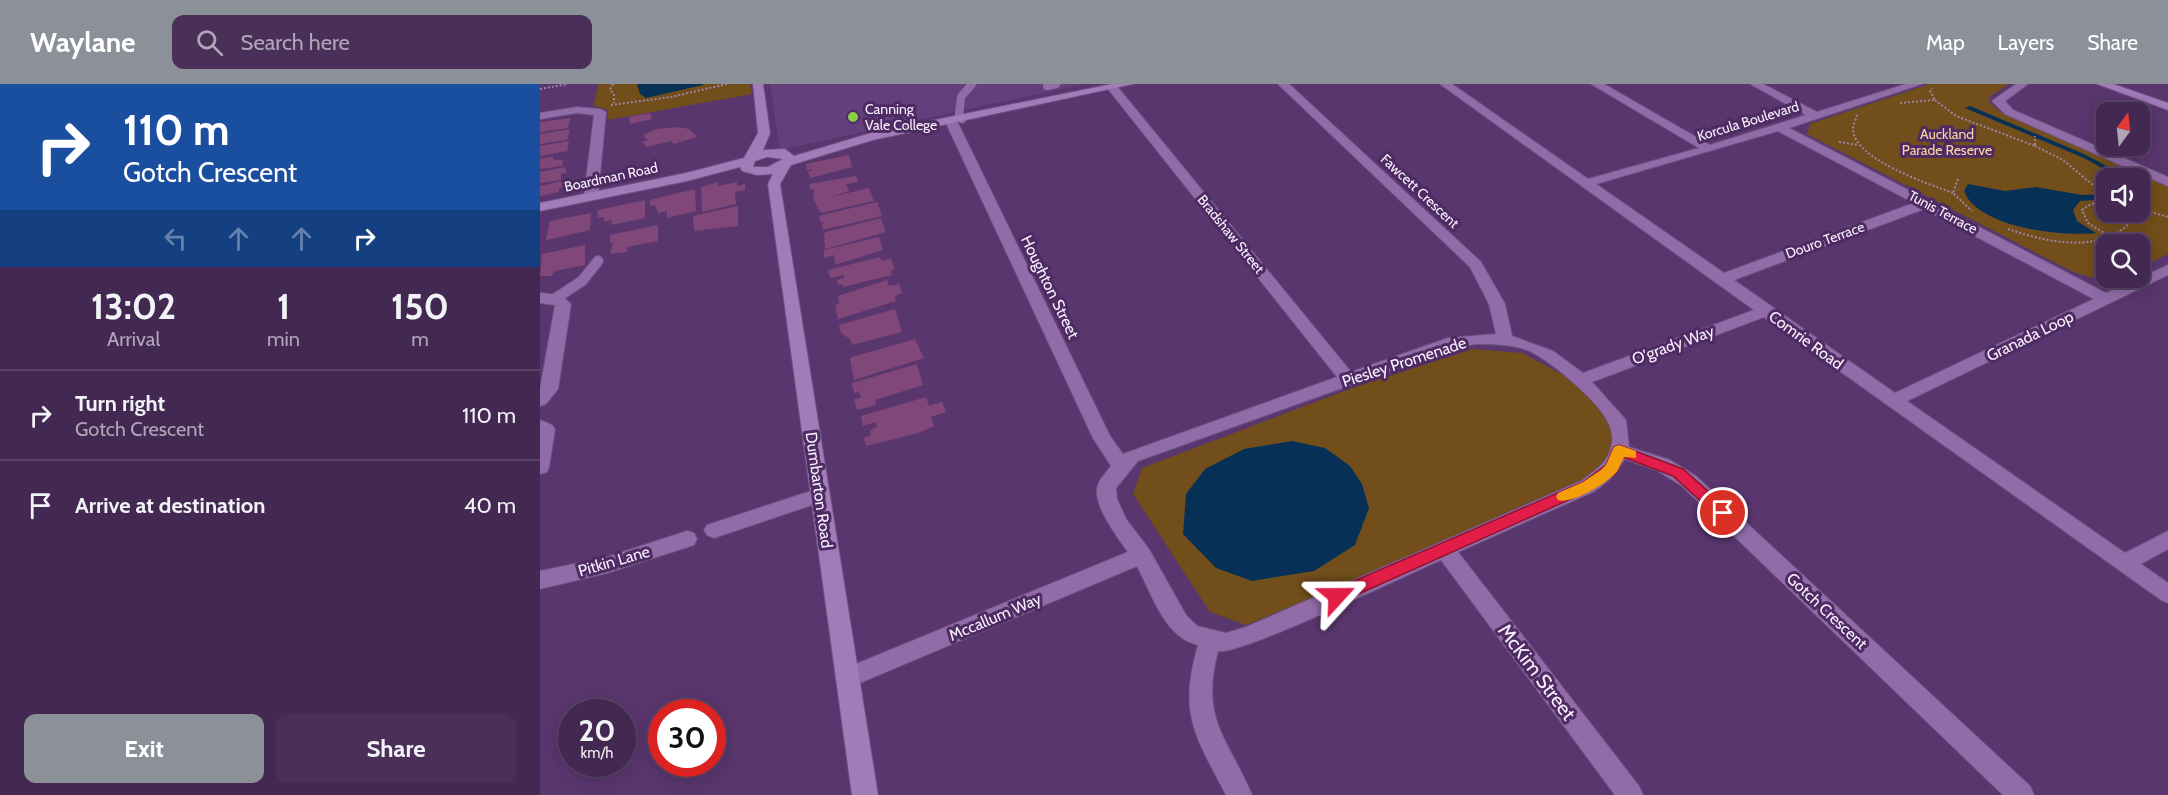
<!DOCTYPE html>
<html lang="en">
<head>
<meta charset="utf-8">
<style>
  :root { --surface:#432852; --page:#4a3059; --text:#f1f3f6; --muted:#afa6b8; --line:#5b4469; --accent:#8c9099 }
  body { margin:0; font-family:Cabin,sans-serif; background:var(--page); color:var(--text); height:100vh; display:flex; flex-direction:column; font-size:22px; white-space:nowrap }
  * { box-sizing:border-box; margin:0 }
  p { font-size:20px; color:var(--muted) }
  .icon { flex:none; width:33px; height:33px; fill:none; stroke:currentColor; stroke-width:2; stroke-linecap:round; stroke-linejoin:round }
  .map { position:relative; flex:1; overflow:hidden }
  .panel { display:flex; flex-direction:column; background:var(--surface); width:540px }
  .panel>* { flex:none }
  .top-card { background:#1a4fa0; color:#fff; overflow:hidden }
  .needle { width:39px; rotate:15deg }
  .fabs { position:absolute; left:1556px; top:18px; display:grid; gap:12px }
  .fabs a { display:grid; place-items:center; width:54px; height:54px; border-radius:12px; background:var(--surface); box-shadow:0 3px 15px #0003,0 0 0 2px var(--line); font-size:30px }
  .speed { position:absolute; left:18px; top:615px; display:flex; gap:12px; font-size:30px; font-weight:700; text-align:center }
  .speed>* { display:grid; place-content:center; width:78px; height:78px; border-radius:50%; background:var(--surface); box-shadow:0 3px 15px #0003,0 0 0 2px var(--line); line-height:1 }
  .speed small { font-size:15px; font-weight:400 }
  .speed .limit { border:9px solid #d22; background:#fff; color:#111 }
  .pin { position:absolute; display:grid; place-items:center; width:51px; height:51px; color:#fff; margin:-26px; border:3px solid #fff; border-radius:50%; box-shadow:0 2px 6px #0007 }
  .me { position:absolute; width:66px; margin:-33px; rotate:66deg; stroke-linejoin:round; filter:drop-shadow(0 0 4px #0008) }
  .turn { display:flex; align-items:center; gap:21px; height:126px; padding:0 24px; font-size:27px }
  .turn .icon { width:78px; height:78px; stroke-width:2.5 }
  .turn b { display:block; font-size:42px; line-height:51px }
  .lanes { display:flex; align-items:center; height:57px; padding:0 24px; background:#0003; justify-content:center; gap:30px; direction:ltr }
  .lanes .off { opacity:.35 }
  .eta { display:flex; justify-content:space-evenly; align-items:center; height:102px; text-align:center }
  .eta b { font-size:36px; font-weight:800; line-height:42px }
  .action { display:flex; gap:12px; margin-top:auto; padding:12px 24px }
  .action a { flex:1; height:69px; border-radius:12px; background:var(--accent); color:#fff; font-size:24px; font-weight:800; line-height:69px; text-align:center }
  .action a+a { background:var(--page); color:var(--text) }
  ul { padding:0; list-style:none }
  li { display:flex; align-items:center; gap:18px; height:90px; padding:0 24px; border-top:2px solid var(--line) }
  li div { flex:1 }
  li b { display:block; font-size:22px }
  li em { font-style:normal }
  header { display:flex; align-items:center; gap:36px; box-sizing:border-box; height:84px; padding:0 30px; background:var(--accent); color:#fff }
  header strong { font-size:28px }
  nav { display:flex; gap:33px; margin-inline-start:auto; font-size:21px }
  .search { width:420px; height:54px; background:var(--page); display:flex; align-items:center; gap:15px; box-sizing:border-box; padding:0 21px; border-radius:12px; color:var(--muted); font-size:22px }
  main { display:flex; flex:1; min-height:0 }
  .map>svg:first-child { display:block }
  .built { fill:#653e7c }
  .green { fill:#724e1a; fill-rule:evenodd }
  .water { fill:#073057 }
  .building { fill:#7f4878 }
  .lines { fill:none; stroke-linecap:round; stroke-linejoin:round }
  .lane-far1-casing { stroke:#6e527e; stroke-width:9 }
  .lane-casing { stroke:#6e527e; stroke-width:12 }
  .street-casing { stroke:#6e527e; stroke-width:2 }
  .secondary-casing { stroke:#6e527e; stroke-width:2 }
  .path { stroke:#9c84aa; stroke-width:2; stroke-dasharray:2 2; stroke-linecap:butt }
  .lane-far1 { stroke:#916ca8; stroke-width:8 }
  .lane { stroke:#916ca8; stroke-width:10 }
  .street { fill:#916ca8; fill-rule:evenodd }
  .secondary { fill:#a27bb9; fill-rule:evenodd }
  .route { fill:#e11d48; stroke:#92132f; stroke-width:1.5 }
  .slow { fill:#f59e0b }
  .poi-dot { fill:#8ace47; stroke:#4e2b62; stroke-width:2 }
  .labels { text-anchor:middle; dominant-baseline:central; stroke-width:6; stroke-linejoin:round; paint-order:stroke }
  .far-poi-label { font-size:14px; fill:#f8f0fe; stroke:#4e2b62; text-anchor:start }
  .far-street-label { font-size:14px; fill:#f8f0fe; stroke:#4e2b62 }
  .far-park-label { font-size:14px; fill:#fcd3a0; stroke:#4e2b62 }
  .street-label { font-size:16px; fill:#f8f0fe; stroke:#4e2b62 }
  .near-street-label { font-size:20px; fill:#f8f0fe; stroke:#4e2b62 }
</style>
</head>
<body>
<header>
<strong>Waylane</strong>
<div class="search"><svg class="icon" aria-label="search" viewBox="0 0 24 24"><circle cx="10" cy="10" r="6"/><path d="M15 15l6 6"/></svg>Search here</div>
<nav><a>Map</a><a>Layers</a><a>Share</a></nav>
</header>
<main>
<section class="panel">
<div class="top-card">
<div class="turn"><svg class="icon" aria-label="right" viewBox="0 0 24 24"><path d="M7 20v-9h11M14 6l5 5-5 5"/></svg><div><b>110 m</b>Gotch Crescent</div></div>
<div class="lanes"><svg class="icon off" aria-label="left" viewBox="0 0 24 24"><path d="M17 20v-9H6M10 6l-5 5 5 5"/></svg><svg class="icon off" aria-label="ahead" viewBox="0 0 24 24"><path d="M12 20V5M6 11l6-6 6 6"/></svg><svg class="icon off" aria-label="ahead" viewBox="0 0 24 24"><path d="M12 20V5M6 11l6-6 6 6"/></svg><svg class="icon" aria-label="right" viewBox="0 0 24 24"><path d="M7 20v-9h11M14 6l5 5-5 5"/></svg></div>
</div>
<div class="eta">
<div><b>13:02</b><p>Arrival</p></div>
<div><b>1</b><p>min</p></div>
<div><b>150</b><p>m</p></div>
</div>
<ul>
<li><svg class="icon" aria-label="right" viewBox="0 0 24 24"><path d="M7 20v-9h11M14 6l5 5-5 5"/></svg><div><b>Turn right</b><p>Gotch Crescent</p></div><em>110 m</em></li>
<li><svg class="icon" aria-label="arrive" viewBox="0 0 24 24"><path d="M6 21V4h12l-3 4 3 4H6"/></svg><div><b>Arrive at destination</b></div><em>40 m</em></li>
</ul>
<div class="action"><a>Exit</a><a>Share</a></div>
</section>
<div class="map">
<svg width="1628" height="711" viewBox="0 0 1628 711">
  <rect width="100%" height="100%" fill="#59366e"/>
  <path class="built" d="M230 0H544L240 66Z"/>
  <path class="green" d="M59 0H210L212 10 67 36 68 26 53 21Z
    M1390 0H1469L1449 13 1450 19 1459 27 1628 101V170L1599 184V160H1566V194H1580C1566 200 1547 192 1533 188L1267 50 1270 40ZM1566 94H1599V128H1566Z
    M933 265 982 269 1049 305 1081 345 1075 382 903 459 706 541 670 528 593 410 602 384 812 304Z"/>
  <path class="water" d="M97 0H163V1L106 14 100 10Z
    M1430 22 1544 70 1589 94H1580L1544 74 1425 24Z
    M1428 100 1465 107 1496 103 1542 111 1566 110V115L1540 117 1533 126 1537 137 1556 149C1523 153 1438 144 1424 107Z
    M752 357 785 364 810 382 822 400 829 424 815 461 774 487 712 497 676 484 643 450 646 410 665 385 704 365Z"/>
  <path class="building" d="M110 29 112 35 90 40 89 33Z
    M31 34 30 38H26L29 39 28 44 0 48V38Z
    M139 43 149 45 157 53 134 60 131 57 107 63 102 58 108 56 103 51 117 45Z
    M30 45 27 56 0 60V50Z
    M29 57 27 67 0 72V62Z
    M309 71 312 83 270 94 268 88 273 85 267 86 266 80Z
    M13 72V76H23L22 82 0 85V75Z
    M25 83 27 89 21 90V96L0 99V88Z
    M316 92 318 98 306 100 309 107 291 113 329 104 334 117 281 129 273 115 274 105 271 106 269 100Z
    M22 97 24 103 19 104V108L0 112V102Z
    M178 98V102L197 98V102L205 100V106L195 108 196 120 162 128 161 103Z
    M155 105 156 127 127 134V127L118 129 115 121 110 122V116Z
    M105 116V134L71 141 72 136 64 138V133L57 134 58 126Z
    M337 118 342 132 283 146 282 140 285 138 281 139 279 133 282 131Z
    M198 122V142L154 147 153 132Z
    M51 129 50 146 6 156 10 137Z
    M341 134 346 148 285 165 284 150 286 148Z
    M118 141V157L87 163V168L70 170 73 158 70 159V151Z
    M339 153 343 166 295 181 294 171 284 174V166Z
    M45 161V181L15 187 11 192H0L2 170Z
    M340 173 342 177 351 175 355 185 351 186 352 191 303 203 302 200 298 201 297 196 304 194V191L290 194 288 186Z
    M347 196 349 202 359 200 362 209 355 212 356 217 298 235 295 221 299 220 298 212Z
    M355 225 362 248 312 261 310 255 301 249 299 241Z
    M375 255 384 274 314 296 310 275 312 273Z
    M377 280 383 301 335 316 336 321 317 326 314 315 321 314 319 307 314 309 312 299Z
    M386 313 389 322 402 318 406 328 391 333 394 342 378 349 326 362 324 354 331 351 330 346 337 343 336 338 323 342 321 332Z"/>
  <g class="lines">
    <defs>
      <path id="lane-far1" d="M507 2 516 0
        M422 35 419 32 421 13 432 0"/>
      <path id="lane" d="M16 214 42 197 58 177"/>
      <path id="street" d="M738 0H749L941 178 965 220 972 252 1013 267 1043 289 1214 226 900 0H912L1048 95 1159 64 1051 0H1064L1170 61 1266 31 1210 0H1223L1277 28 1366 0H1382L1249 44 1566 209 1628 181V191L1367 317 1585 469 1628 447V465L1601 480 1628 499V519L1621 516 1224 233 1052 298 1086 336 1089 363 1130 376 1156 392 1490 702 1494 711H1463L1142 402 1116 386 1085 375 1071 394 1055 407 918 468 1099 702 1103 711H1075L901 476C868 490 700 572 678 567 660 636 687 652 712 711H686C655 651 638 630 658 561 624 553 612 510 597 482L315 601 307 604 299 601 296 594 299 587 588 468C578 454 551 419 558 401 560 394 567 388 571 382L553 354 405 37 407 35 417 37 570 352 583 370 797 293 568 5V1H576L811 288 908 254 956 250 949 220 930 183ZM1238 47 1374 119 1184 189 1056 100ZM1384 125 1554 215 1355 309 1194 196ZM936 260C953 260 970 260 987 266 1009 275 1060 318 1069 340 1073 348 1073 359 1070 367 1066 380 1052 389 1041 397L706 543 686 549 657 542 646 531 609 465 586 435 577 415 576 404 598 377 917 263Z
        M1476 0H1488L1465 17 1473 26 1628 93V102L1465 30 1452 17Z
        M37 23 60 25 66 28 58 112 51 116 44 112 54 31 37 29 0 35V29Z
        M0 209 21 211 31 220 18 305 6 320 0 322V305L15 221 0 219Z
        M0 336 12 341 15 345 9 383 7 388 0 390Z
        M280 404 287 406 290 411 287 416 174 454 167 451 164 446 167 441Z
        M147 447 154 449 157 455 154 461 67 489 0 505V487L67 473Z"/>
      <path id="secondary" d="M213 0H223L230 49 223 66 245 65 254 72 331 49 572 0H593L333 56 251 81 240 100 338 711H312L228 100 233 90 217 91 202 87 200 83 147 97 0 127V119L146 89 204 74 218 49ZM227 73 243 75 228 83H213L215 77Z
        M1557 0H1573L1628 19V26Z"/>
    </defs>
    <use href="#lane-far1" class="lane-far1-casing"/>
    <use href="#lane" class="lane-casing"/>
    <use href="#street" class="street-casing"/>
    <use href="#secondary" class="secondary-casing"/>
    <path class="path" d="M73 0 70 5 74 11V19
      M0 5 28 0
      M1395 16 1416 32 1495 62V52
      M1360 19 1395 16 1390 7 1392 4
      M71 21 131 13 187 0
      M1317 31C1316 35 1313 41 1313 45 1313 75 1389 100 1413 109
      M1299 58 1318 61
      M1495 62 1523 76 1566 112
      M1418 95 1413 109 1432 127
      M1566 118 1551 120 1542 126 1548 139 1569 152
      M1599 124 1628 133
      M1468 145C1506 158 1553 169 1587 142L1586 134 1581 128"/>
    <use href="#lane-far1" class="lane-far1"/>
    <use href="#lane" class="lane"/>
    <use href="#street" class="street"/>
    <use href="#secondary" class="secondary"/>
  </g>
  <path class="route" d="M1079 361 1143 385 1188 425 1190 429 1188 433H1178L1133 392 1083 373 1077 388 1053 405 803 517H791L789 512 791 507 1043 398 1066 381 1074 363Z"/>
  <path class="slow" d="M1079 361 1096 367V374L1084 373C1082 377 1080 382 1078 386 1070 398 1031 421 1018 416L1016 413 1018 409 1043 398 1061 386 1066 381 1074 363Z"/>
  <circle class="poi-dot" cx="313" cy="33" r="6"/>
  <g class="labels">
    <g class="far-poi-label">
      <text x="325" y="25">Canning<tspan x="325" dy="16">Vale College</tspan></text>
    </g>
    <g class="far-street-label">
      <text transform="translate(1208 37) rotate(-17)">Korcula Boulevard</text>
      <text transform="translate(71 93) rotate(-12)">Boardman Road</text>
      <text transform="translate(880 107) rotate(43)">Fawcett Crescent</text>
      <text transform="translate(1403 128) rotate(28)">Tunis Terrace</text>
      <text transform="translate(691 150) rotate(51)">Bradshaw Street</text>
      <text transform="translate(1285 156) rotate(-20)">Douro Terrace</text>
    </g>
    <g class="far-park-label">
      <text x="1407" y="50">Auckland<tspan x="1407" dy="16">Parade Reserve</tspan></text>
    </g>
    <g class="street-label">
      <text transform="translate(510 203) rotate(64)">Houghton Street</text>
      <text transform="translate(1490 252) rotate(-26)">Granada Loop</text>
      <text transform="translate(1266 256) rotate(36)">Comrie Road</text>
      <text transform="translate(1133 261) rotate(-20)">O'grady Way</text>
      <text transform="translate(864 278) rotate(-18)">Piesley Promenade</text>
      <text transform="translate(279 406) rotate(82)">Dumbarton Road</text>
      <text transform="translate(74 477) rotate(-16)">Pitkin Lane</text>
      <text transform="translate(1287 527) rotate(43)">Gotch Crescent</text>
      <text transform="translate(455 533) rotate(-23)">Mccallum Way</text>
    </g>
    <g class="near-street-label">
      <text transform="translate(997 588) rotate(53)">McKim Street</text>
    </g>
  </g>
</svg>
<div class="fabs">
<a><svg class="needle" viewBox="-14 -14 28 28"><path d="M0-13l5 13h-10z" fill="#e53935"/><path d="M0 13l5-13h-10z" fill="#afa6b8"/></svg></a>
<a><svg class="icon" aria-label="sound" viewBox="0 0 24 24"><path d="M4 9h4l5-4v14l-5-4H4zM17 9q2 3 0 6"/></svg></a>
<a><svg class="icon" aria-label="search" viewBox="0 0 24 24"><circle cx="10" cy="10" r="6"/><path d="M15 15l6 6"/></svg></a>
</div>
<div class="speed"><div>20<small>km/h</small></div><div class="limit">30</div></div>
<div class="pin" style="left:1183px;top:429px;background:#d93025"><svg class="icon" aria-label="arrive" viewBox="0 0 24 24"><path d="M6 21V4h12l-3 4 3 4H6"/></svg></div>
<svg class="me" style="left:797px;top:512px" viewBox="-20 -20 40 40"><path d="M0-17L14 15 0 8-14 15z" fill="#e11d48" stroke="#fff" stroke-width="4"/></svg>
</div>
</main>
</body>
</html>
